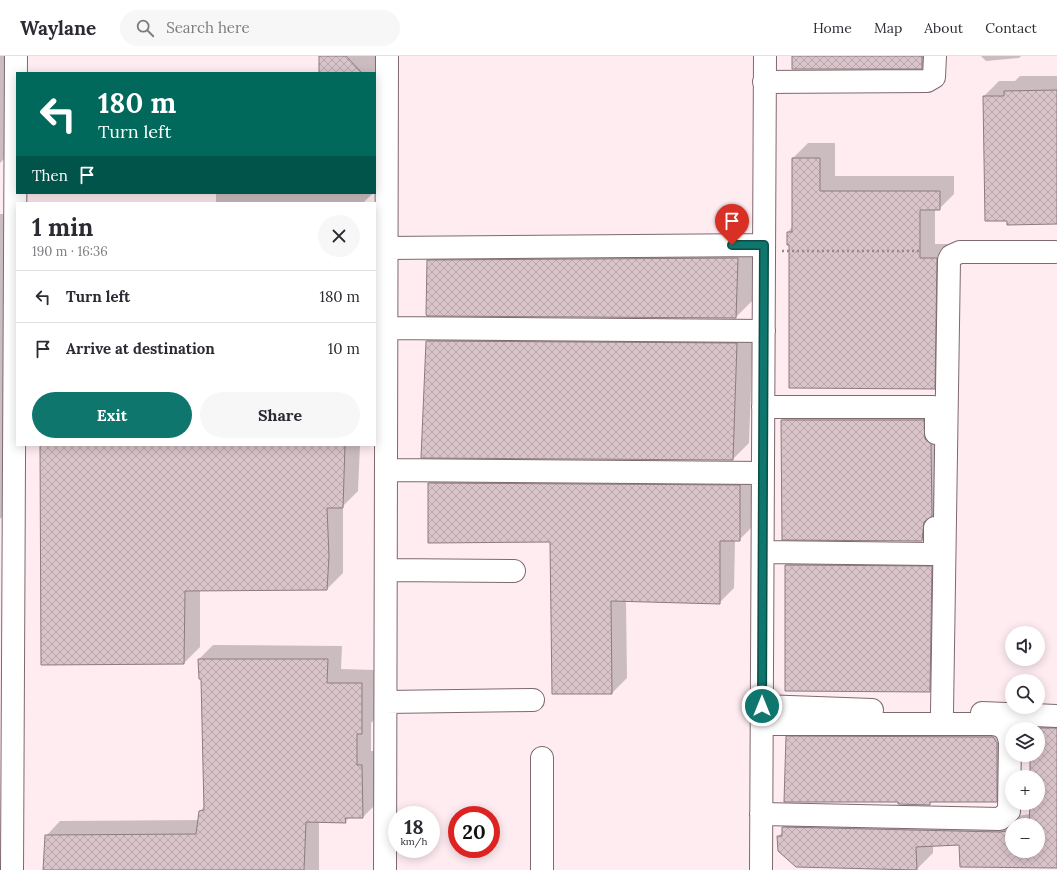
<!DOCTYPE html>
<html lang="en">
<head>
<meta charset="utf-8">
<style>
  :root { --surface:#fff; --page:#f7f7f7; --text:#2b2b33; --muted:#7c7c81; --line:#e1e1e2; --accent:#0f766e }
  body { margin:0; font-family:Lora,serif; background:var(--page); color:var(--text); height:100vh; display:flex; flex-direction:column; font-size:15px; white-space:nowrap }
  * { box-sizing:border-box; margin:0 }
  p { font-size:13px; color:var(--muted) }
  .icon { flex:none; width:22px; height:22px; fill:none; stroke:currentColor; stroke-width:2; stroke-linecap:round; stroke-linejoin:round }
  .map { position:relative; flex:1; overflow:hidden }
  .drawer { position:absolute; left:16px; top:146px; width:360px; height:244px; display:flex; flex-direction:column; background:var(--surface); border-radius:0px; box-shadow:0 2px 10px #0003 }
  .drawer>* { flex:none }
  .hud { position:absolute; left:16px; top:16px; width:360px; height:122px; border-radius:0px; box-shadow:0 2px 10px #0003; background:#00695c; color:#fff; overflow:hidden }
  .fabs { position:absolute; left:1005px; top:570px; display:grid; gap:8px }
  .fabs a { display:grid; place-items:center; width:40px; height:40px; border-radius:50%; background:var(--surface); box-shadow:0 2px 10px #0003; font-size:20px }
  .speed { position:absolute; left:388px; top:750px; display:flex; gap:8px; font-size:20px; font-weight:700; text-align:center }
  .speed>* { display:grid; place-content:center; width:52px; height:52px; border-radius:50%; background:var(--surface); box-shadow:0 2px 10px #0003; line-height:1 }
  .speed small { font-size:10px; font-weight:400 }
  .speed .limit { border:6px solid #d22; background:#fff; color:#111 }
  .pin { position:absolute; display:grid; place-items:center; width:34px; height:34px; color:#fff; margin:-41px -17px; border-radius:50% 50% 50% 0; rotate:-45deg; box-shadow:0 0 4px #0007 }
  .pin .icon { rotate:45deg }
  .me { position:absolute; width:44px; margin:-22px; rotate:0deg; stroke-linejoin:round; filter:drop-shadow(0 0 3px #0008) }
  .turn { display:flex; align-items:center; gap:14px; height:84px; padding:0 16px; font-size:18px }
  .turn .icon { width:52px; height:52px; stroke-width:2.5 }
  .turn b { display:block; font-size:28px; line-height:34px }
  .then { display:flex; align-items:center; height:38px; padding:0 16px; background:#0003; gap:8px; font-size:15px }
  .round { display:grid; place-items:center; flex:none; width:42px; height:42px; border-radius:21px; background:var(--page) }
  .overview { display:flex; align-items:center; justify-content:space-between; height:68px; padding:0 16px }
  h1 { font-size:24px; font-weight:800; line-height:30px }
  .button { display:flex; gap:8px; margin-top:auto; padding:8px 16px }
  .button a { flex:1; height:46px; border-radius:24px; background:var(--accent); color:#fff; font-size:16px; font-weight:800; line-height:46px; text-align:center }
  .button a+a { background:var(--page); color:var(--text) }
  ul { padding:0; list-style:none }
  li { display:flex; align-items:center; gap:12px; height:52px; padding:0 16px; border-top:1px solid var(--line) }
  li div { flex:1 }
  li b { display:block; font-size:15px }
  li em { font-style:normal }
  header { display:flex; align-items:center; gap:24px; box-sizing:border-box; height:56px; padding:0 20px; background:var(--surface); border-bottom:1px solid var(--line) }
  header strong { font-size:19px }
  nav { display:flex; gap:22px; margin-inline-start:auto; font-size:14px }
  .search { width:280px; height:36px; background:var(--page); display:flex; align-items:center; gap:10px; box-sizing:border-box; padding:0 14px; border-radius:22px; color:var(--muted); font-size:15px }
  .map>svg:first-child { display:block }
  .shadow { fill:#0003; fill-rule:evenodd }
  .building { fill:url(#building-cross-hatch); stroke:#8e7b80 }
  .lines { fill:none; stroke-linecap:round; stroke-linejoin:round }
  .minor-casing { stroke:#7d6a6f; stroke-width:24 }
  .path { stroke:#95878b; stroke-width:2.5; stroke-dasharray:2 3; stroke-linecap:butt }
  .minor { stroke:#fff; stroke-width:22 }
  .route-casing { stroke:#0a4d48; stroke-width:10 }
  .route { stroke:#0f766e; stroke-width:7 }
</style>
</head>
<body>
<header>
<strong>Waylane</strong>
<div class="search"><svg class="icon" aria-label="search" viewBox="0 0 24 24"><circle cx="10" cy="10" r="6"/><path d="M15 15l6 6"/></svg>Search here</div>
<nav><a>Home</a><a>Map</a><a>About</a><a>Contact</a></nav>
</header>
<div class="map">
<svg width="1057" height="814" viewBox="0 0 1057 814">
  <defs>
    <pattern id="building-cross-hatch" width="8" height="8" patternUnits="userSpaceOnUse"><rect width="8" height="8" fill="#d9c4ca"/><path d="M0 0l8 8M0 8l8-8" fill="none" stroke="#b9a7ac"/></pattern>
  </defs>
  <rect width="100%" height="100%" fill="#feecf1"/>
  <path class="shadow" d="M0 0H9L8 99 0 107Z
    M320 0H376L378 132 375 135V17H320Z
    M793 0H933L921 12Z
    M981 0H1021L1019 2 986 5Z
    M1020 20H1057V167L984 40 999 25H1015Z
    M808 87H835V120H954V138L939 153H935V188H952L949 316 934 332 790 188 788 176 793 170V102Z
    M216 137H373L363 147H216Z
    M0 158H12L15 448 0 463Z
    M753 186 752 245 736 261 428 205 444 189Z
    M443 269 753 272 749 387 733 403 427 285Z
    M798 348H939L938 468 922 484 783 483 782 364Z
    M41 389H360L358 435 343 450V517L327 533 200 534V591L184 607Z
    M444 412 755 414 754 469 739 484H735L734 532 719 547 626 545 627 622 612 637 551 485 429 427Z
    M802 493 947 495 945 619 929 635 786 509Z
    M213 589 342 590 341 613 376 614 375 663 371 667V695H376L377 747 363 761H350L345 766 319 765V814H44L46 780 60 765 199 764 200 755 205 750 202 622 199 603Z
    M1048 656H1057V809L960 788 933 789V797L917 813 778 780 783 776V771L799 755 1017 760 1030 758 1031 747H1038V721H1031V699H1038V673L1032 672ZM1012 769H1038V795H1012Z
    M802 666 1011 667V730L996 745H933L930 748 899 745 787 681Z"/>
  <path class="building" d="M319 0H346L362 17H319Z
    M792 0H922V13H792Z
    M1057 34V168L1007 169V165H985L983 40H1004V35Z
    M792 102H820V135H940V154H920V202H937L935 333 789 332V189H787V176H792Z
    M738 202 736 262 427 260 426 258 427 204Z
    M426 285 737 287 733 404 421 402Z
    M781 364H924L925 383 931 388 932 460 924 466 922 485 782 484Z
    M40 389H345L343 452H327L329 500 327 534 185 535 184 608 41 609Z
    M428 427 740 429V485H720V548L611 545 612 638H552L550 486 428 487Z
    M785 509 932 510 930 636 785 635Z
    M198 603H328L327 627H362V678H357V709H362L363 762H345L346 767 306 766 304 814H43L45 779 196 778 199 755 204 754 201 623H199Z
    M1038 672H1057V812L960 811 959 789 916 791 917 814 796 811 778 795 777 780H782V771L1000 776 1012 774V795H1038V769H1029L1030 747H1038V721H1030V699H1038Z
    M786 680 993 681 997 687V746H930V749L898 748V746H784Z"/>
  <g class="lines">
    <defs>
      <path id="minor" d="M764 26 927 25 934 21 935 0
        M387 192 764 189
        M387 272 764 275
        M763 351H933L936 355V377
        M387 414 763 417
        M763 496 932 498 935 492V472
        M387 514 514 515
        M386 646 533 644
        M762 650 872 654
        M942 656 949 204 951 200 960 196H1055
        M982 657 1057 660
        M761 758 1000 763 1009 755 1010 686C1008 675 1004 669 992 668H762
        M12 814 16 0
        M385 814 387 0
        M542 814V702
        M761 814 765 0"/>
    </defs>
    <use href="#minor" class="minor-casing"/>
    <path class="path" d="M782 195H919"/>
    <use href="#minor" class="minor"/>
  </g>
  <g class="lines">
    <defs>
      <path id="route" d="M732 189H764L762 650"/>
    </defs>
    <use href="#route" class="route-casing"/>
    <use href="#route" class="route"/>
  </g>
</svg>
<div class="fabs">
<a><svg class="icon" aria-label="sound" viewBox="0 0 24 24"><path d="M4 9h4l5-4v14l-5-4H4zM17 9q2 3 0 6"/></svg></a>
<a><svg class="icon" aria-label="search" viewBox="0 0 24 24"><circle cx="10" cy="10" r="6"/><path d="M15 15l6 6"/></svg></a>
<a><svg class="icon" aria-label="layers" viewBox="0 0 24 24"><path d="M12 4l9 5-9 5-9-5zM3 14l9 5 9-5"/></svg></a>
<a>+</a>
<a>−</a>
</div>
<div class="speed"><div>18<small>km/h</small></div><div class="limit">20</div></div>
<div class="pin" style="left:732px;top:189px;background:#d93025"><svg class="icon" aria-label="arrive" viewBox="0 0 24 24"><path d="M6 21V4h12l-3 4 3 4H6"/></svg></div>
<svg class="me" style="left:762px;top:650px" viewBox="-20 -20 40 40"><circle r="17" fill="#0f766e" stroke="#fff" stroke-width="3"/><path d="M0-11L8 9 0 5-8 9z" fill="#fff"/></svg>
<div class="hud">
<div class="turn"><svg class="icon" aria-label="left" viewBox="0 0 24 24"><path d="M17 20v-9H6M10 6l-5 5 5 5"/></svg><div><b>180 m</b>Turn left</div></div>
<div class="then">Then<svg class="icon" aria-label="arrive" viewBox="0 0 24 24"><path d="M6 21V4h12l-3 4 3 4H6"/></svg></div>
</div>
<section class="drawer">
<div class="overview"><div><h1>1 min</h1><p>190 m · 16:36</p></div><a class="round"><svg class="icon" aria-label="close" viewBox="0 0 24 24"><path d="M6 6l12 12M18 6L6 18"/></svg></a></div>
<ul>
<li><svg class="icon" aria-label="left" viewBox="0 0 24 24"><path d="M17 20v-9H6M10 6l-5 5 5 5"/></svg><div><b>Turn left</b></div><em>180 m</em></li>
<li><svg class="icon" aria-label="arrive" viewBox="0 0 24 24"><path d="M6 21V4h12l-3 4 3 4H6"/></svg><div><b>Arrive at destination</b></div><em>10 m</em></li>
</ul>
<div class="button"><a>Exit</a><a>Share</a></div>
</section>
</div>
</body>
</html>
